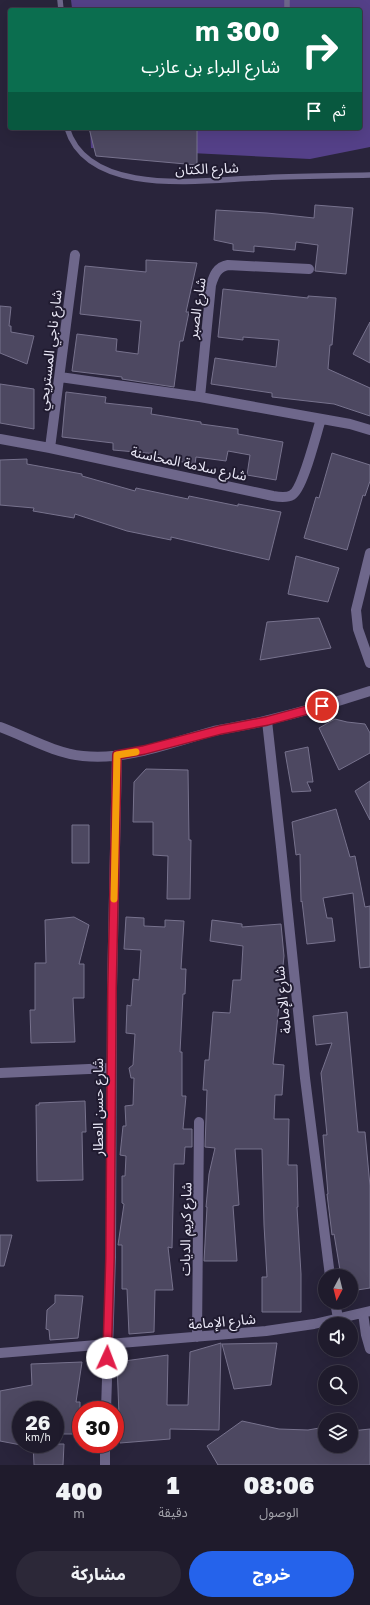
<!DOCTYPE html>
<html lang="ar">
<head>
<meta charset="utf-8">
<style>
  :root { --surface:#1f1b2c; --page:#2c2838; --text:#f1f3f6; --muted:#a1a1a9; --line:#3c3948; --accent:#2563eb }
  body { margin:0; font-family:"Golos Text","Noto Sans Arabic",sans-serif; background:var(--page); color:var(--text); direction:rtl; height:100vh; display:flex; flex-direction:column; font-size:15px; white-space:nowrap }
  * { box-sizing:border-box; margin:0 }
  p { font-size:13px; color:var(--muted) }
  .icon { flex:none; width:22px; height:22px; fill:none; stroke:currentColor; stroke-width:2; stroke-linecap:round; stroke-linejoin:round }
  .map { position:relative; height:1465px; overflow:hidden; direction:ltr }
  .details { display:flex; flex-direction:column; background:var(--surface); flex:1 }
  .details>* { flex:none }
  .hud { position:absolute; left:8px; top:8px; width:354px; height:122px; border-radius:4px; box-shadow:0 4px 16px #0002,0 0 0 1px var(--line); direction:rtl; background:#0b6e4f; color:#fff; overflow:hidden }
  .needle { width:26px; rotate:187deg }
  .buttons { position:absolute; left:318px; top:1269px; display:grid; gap:8px }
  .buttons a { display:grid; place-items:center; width:40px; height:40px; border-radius:50%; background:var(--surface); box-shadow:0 4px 16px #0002,0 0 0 1px var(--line); font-size:20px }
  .speed { position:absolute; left:12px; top:1401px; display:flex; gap:8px; font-size:20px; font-weight:700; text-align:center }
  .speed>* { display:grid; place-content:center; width:52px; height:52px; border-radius:50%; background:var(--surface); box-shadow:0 4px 16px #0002,0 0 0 1px var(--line); line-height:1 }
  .speed small { font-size:10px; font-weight:400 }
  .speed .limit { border:6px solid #d22; background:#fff; color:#111 }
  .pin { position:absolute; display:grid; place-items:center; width:34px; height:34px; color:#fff; margin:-17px; border:2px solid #fff; border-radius:50%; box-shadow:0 1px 4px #0007 }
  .me { position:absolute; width:44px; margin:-22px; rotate:2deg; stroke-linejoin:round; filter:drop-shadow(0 0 3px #0008) }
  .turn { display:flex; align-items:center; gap:14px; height:84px; padding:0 16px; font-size:18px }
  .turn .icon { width:52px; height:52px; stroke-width:2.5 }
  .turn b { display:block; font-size:28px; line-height:34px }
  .then { display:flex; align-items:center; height:38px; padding:0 16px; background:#0003; gap:8px; font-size:15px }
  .eta { display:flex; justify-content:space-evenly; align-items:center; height:68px; text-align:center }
  .eta b { font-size:24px; font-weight:800; line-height:28px }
  .action { display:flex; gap:8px; margin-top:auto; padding:8px 16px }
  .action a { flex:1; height:46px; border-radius:24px; background:var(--accent); color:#fff; font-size:16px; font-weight:800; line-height:46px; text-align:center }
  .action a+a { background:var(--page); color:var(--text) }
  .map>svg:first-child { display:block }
  .green { fill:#544088 }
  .building { fill:#4d4861; stroke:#77728d }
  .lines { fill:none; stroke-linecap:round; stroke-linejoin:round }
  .lane { stroke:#6e678b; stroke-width:5.5 }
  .street { stroke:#6e678b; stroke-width:10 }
  .route-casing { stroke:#92132f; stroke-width:10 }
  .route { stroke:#e11d48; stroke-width:7 }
  .slow { stroke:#f59e0b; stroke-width:7 }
  .labels { text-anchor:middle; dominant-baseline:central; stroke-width:4; stroke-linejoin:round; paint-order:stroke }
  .street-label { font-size:14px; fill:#eae8f7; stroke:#201b30 }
</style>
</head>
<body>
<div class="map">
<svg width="370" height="1465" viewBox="0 0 370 1465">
  <rect width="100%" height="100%" fill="#29243b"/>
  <path class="green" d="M71 0H370V147L310 159 91 148 90 128H360V10H88V7L72 8Z"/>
  <path class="building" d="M89 128H197V165L96 156Z
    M315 205 353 208 346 274 315 271 318 245 296 242 295 250 254 246V252L233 250V244L214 240 216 210 267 213 314 218Z
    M146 260 197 263 186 312H189L183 341H180L174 387 122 379V377L72 371 77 334 117 339 116 351 138 354 141 321 80 314 85 266 146 272Z
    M223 289 308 298V296L336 298 332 345H330L328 369 370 388V416L334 404 272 397V393L211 384 215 358 276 367 279 340 243 337V340L218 337Z
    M0 306 11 307 9 326H11V332L34 336 27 364 0 353Z
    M370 322V363L353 354Z
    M0 384 34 389V429L0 423Z
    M66 392 106 397 105 403 152 408 151 414 201 422V424L238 429V434L283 442 276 480 247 475 250 455 228 451 226 461 196 457 195 464 158 458V454L113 450V443L62 437Z
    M332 453 370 465V481L365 496 363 495 347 550 304 538 316 497 319 498Z
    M27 459V464L82 474V476L135 491 136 488 188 499 189 496 238 506V504L281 512 269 560 171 537V540L127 531 75 514 74 518 33 511 34 508 0 505V460Z
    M296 556 339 568 328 602 288 594Z
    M319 618 331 648 260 660 267 622Z
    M335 719 347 722 365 724 370 733V753L339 770 319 728Z
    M308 747 313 782H307L311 791 292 792 285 752Z
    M146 769 188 770 189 840H191L190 899H167L168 856 153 855V822H133L134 782Z
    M370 781V820L355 791Z
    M336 809 350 857 355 856 365 907 370 906V967L360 968 353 893 323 898 327 918H332L335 941 307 944 302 901 301 902 300 854 296 855 292 822Z
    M72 825H89V863H72Z
    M74 917 89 925 79 964H84V998H73L75 1042 31 1043 30 1010H35V963H46L45 920Z
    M126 917 144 918V926L165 927V920L184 921 181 969H186L185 994H183L180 1052H182V1096H186L183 1129H192V1147H185L184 1164H174L172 1248 168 1247 173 1290H155L154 1332 129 1334 127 1289H122V1245H118L124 1204 122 1203V1176H125L126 1156 120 1155 123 1126H126L125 1106 133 1105 134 1078H131L129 1068 133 1065 135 1034 126 1033 127 1005 131 1006 133 979 139 980 141 950 124 949Z
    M212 920 242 924V927L281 924 284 956 273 1064 284 1065 282 1095H275L274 1119H289L288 1165H297L298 1207H297L301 1274V1312H262V1277H267L264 1225 262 1149H235L239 1205 233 1206 237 1261H204L207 1207H206L209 1174 215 1148 205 1147 207 1090H203L205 1060H209L213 1012 230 1013 233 980H241L243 946 210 941Z
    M347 1012 358 1132H365L370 1186V1288L351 1291V1276H341L334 1234 332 1235 327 1194H328L323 1135H327L321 1073 332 1043 316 1045 313 1016Z
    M85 1101 86 1132H82L83 1180 37 1181 36 1105H39V1103Z
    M0 1235H12L4 1266H0Z
    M55 1295 83 1296 78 1338 50 1340 49 1330 46 1329 47 1310 55 1303Z
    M221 1343 219 1430 170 1429V1439L120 1443 117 1362 168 1355 167 1405H188L190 1352Z
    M277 1343 271 1385 234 1389 222 1344Z
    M82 1362 76 1402H80V1434H55V1410H21V1445L0 1441V1391L32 1385 31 1364Z
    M242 1421 279 1429 308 1430 325 1427V1446H351V1431L370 1429V1465H218L207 1446Z
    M33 1444H64L63 1465H34Z"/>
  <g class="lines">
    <path class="lane" d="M60 0 61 10
      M287 0V10
      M67 128C88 198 203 180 258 178 295 176 333 176 370 175"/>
    <path class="street" d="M60 377 200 397 350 424 370 430
      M200 397 211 285C214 275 217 267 228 265L309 269
      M0 439 50 448 273 496C279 497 287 498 292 495 303 489 316 434 321 419
      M50 448 75 255
      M370 553 356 610 358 629 370 663
      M267 721 281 847 305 1078 330 1276
      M0 727C27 737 54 753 83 756 127 761 172 742 214 731 232 727 250 725 268 720 302 712 336 702 370 691
      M0 1073 111 1068
      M335 1302 338 1318
      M363 1313 366 1335 370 1349
      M197 1337 199 1122
      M0 1353 266 1331 314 1324 370 1311
      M106 1410 111 1257 112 988 117 755
      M105 1465V1444"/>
  </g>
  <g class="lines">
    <defs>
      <path id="route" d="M107 1358 110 1258 112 988 117 755 144 750 220 730 267 721 322 706"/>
    </defs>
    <use href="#route" class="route-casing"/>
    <use href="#route" class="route"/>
    <path class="slow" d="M114 899 117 755 136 752"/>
  </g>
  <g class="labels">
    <g class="street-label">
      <text transform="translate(207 168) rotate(-2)">شارع الكتان</text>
      <text transform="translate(196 308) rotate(-82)">شارع الصبر</text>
      <text transform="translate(49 350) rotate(-83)">شارع ناجي المستريحي</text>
      <text transform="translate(189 463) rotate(12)">شارع سلامة المحاسنة</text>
      <text transform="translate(282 1000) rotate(-96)">شارع الإمامة</text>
      <text transform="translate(97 1107) rotate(-90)">شارع حسن العطار</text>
      <text transform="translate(185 1229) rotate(-89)">شارع كريم الديات</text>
      <text transform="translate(222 1321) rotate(-5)">شارع الإمامة</text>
    </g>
  </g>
</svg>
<div class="buttons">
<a><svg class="needle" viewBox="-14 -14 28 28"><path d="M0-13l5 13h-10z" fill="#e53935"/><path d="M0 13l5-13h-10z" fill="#a1a1a9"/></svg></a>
<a><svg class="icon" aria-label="sound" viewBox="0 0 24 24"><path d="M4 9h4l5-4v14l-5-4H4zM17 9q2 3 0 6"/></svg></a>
<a><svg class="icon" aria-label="search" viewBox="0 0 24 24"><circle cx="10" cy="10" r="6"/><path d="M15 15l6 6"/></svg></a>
<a><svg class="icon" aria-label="layers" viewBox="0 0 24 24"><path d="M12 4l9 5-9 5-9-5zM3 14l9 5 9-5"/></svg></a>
</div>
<div class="speed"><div>26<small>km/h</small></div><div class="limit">30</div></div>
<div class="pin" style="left:322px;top:706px;background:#d93025"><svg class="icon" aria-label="arrive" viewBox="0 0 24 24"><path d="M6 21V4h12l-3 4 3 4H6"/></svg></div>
<svg class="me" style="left:107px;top:1358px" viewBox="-20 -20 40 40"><circle r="19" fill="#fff"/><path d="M0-13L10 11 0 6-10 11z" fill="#e11d48"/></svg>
<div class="hud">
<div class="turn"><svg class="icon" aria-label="right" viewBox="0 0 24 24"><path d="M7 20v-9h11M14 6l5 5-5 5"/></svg><div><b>300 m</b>شارع البراء بن عازب</div></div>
<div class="then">ثم<svg class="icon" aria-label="arrive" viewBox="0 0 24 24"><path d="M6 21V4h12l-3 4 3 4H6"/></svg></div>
</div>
</div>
<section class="details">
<div class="eta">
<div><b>08:06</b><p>الوصول</p></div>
<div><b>1</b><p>دقيقة</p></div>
<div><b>400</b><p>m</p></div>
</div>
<div class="action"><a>خروج</a><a>مشاركة</a></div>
</section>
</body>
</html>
